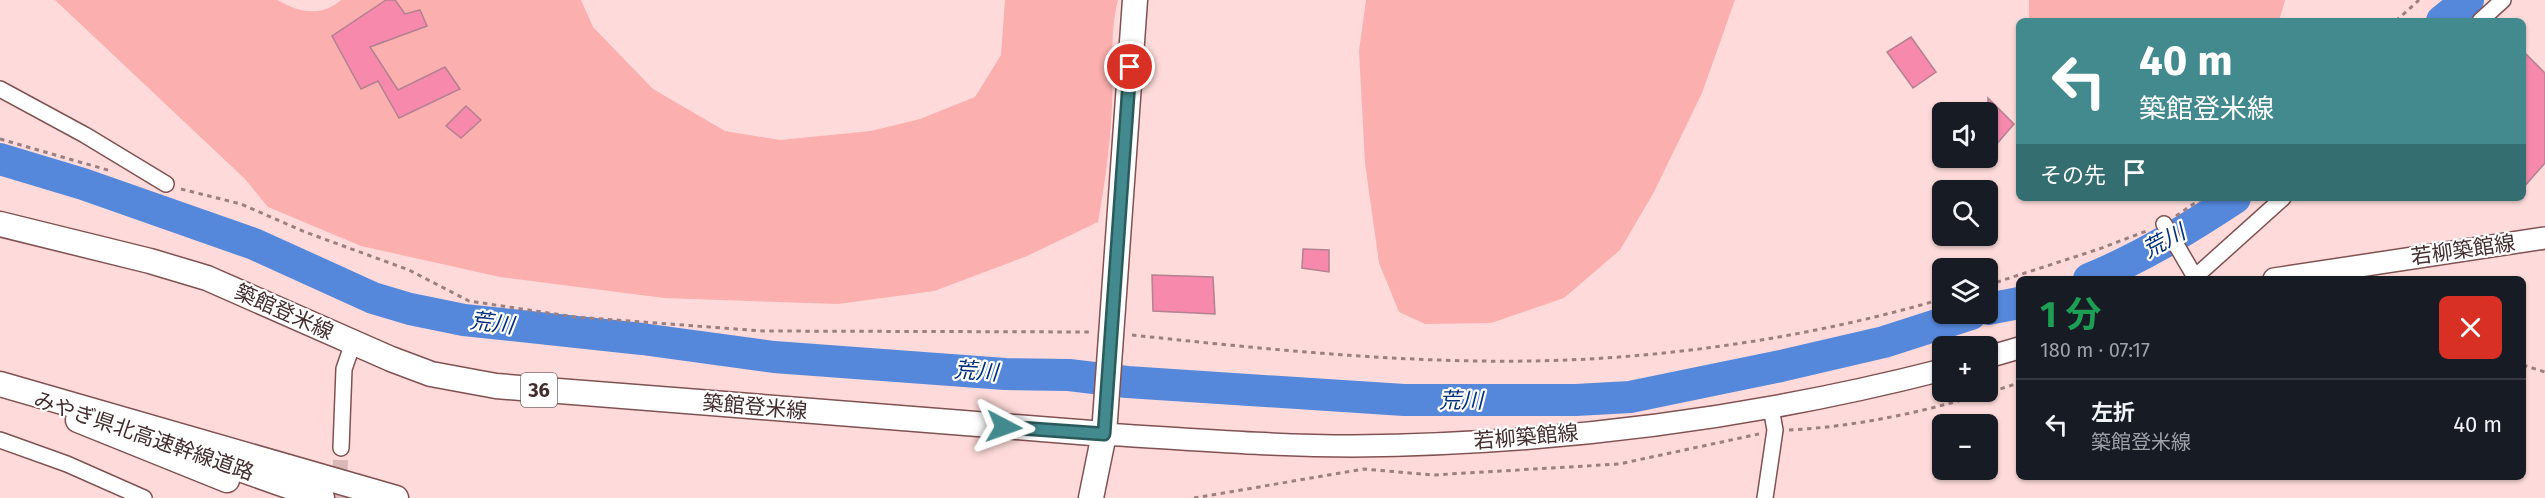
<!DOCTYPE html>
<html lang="ja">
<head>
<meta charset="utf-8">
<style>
  :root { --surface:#171b24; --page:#242831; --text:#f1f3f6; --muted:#9ea1a6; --line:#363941 }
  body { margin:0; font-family:"Fira Sans","Noto Sans JP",sans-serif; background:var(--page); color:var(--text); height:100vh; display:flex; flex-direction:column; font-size:22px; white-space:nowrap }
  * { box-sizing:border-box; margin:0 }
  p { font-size:20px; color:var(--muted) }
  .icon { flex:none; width:33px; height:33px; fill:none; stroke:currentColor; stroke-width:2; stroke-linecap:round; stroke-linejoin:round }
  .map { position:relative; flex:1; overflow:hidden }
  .drawer { position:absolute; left:2016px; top:276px; width:510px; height:204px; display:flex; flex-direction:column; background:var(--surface); border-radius:9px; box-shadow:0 2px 4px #0004 }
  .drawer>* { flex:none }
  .top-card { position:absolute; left:2016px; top:18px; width:510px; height:183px; border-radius:9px; box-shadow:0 2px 4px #0004; background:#428a8e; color:#fff; overflow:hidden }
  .tools { position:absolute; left:1932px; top:102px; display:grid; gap:12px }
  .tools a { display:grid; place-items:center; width:66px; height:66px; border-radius:9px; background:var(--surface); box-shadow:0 2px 4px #0004; font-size:30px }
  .pin { position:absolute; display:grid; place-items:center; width:51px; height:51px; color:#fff; margin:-26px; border:3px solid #fff; border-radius:50%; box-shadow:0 2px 6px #0007 }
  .me { position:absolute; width:66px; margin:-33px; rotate:94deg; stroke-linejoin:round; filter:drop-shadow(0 0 4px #0008) }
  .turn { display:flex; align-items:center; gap:21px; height:126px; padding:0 24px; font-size:27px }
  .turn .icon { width:78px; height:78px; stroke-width:2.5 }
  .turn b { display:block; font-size:42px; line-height:51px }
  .then { display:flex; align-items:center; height:57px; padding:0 24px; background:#0003; gap:12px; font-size:22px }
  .round { display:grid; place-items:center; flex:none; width:63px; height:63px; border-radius:9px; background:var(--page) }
  .headline { display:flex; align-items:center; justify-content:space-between; height:102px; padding:0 24px }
  h1 { font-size:36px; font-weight:700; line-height:45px; color:#1e9e55 }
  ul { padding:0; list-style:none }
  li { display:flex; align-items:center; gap:18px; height:90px; padding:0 24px; border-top:2px solid var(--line) }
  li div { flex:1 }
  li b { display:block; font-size:22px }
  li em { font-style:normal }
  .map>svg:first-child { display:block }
  .green { fill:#fbafae }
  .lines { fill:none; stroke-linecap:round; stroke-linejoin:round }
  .river { stroke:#5588db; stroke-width:32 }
  .building { fill:#f689ac; stroke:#b3818f; stroke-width:1.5 }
  .minor-tunnel { stroke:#d9b8b7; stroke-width:15; stroke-dasharray:15 8; stroke-linecap:butt }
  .minor-casing { stroke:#815151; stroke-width:18 }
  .secondary-casing { stroke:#815151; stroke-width:24 }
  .primary-casing { stroke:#815151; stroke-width:27 }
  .path { stroke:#9c8080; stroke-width:3; stroke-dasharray:4.5 4.5; stroke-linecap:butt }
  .minor { stroke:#fff; stroke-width:15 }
  .secondary { stroke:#fff; stroke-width:21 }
  .primary { stroke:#fff; stroke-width:24 }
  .route-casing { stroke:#2b5a5c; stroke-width:15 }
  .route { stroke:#428a8e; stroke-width:10 }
  .labels { text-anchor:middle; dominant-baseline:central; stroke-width:4.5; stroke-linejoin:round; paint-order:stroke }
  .shield { fill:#fff; stroke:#7b6c6c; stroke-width:1.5 }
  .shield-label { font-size:20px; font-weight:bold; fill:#432d2d }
  .street-label { font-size:21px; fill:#432d2d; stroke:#fff }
  .water-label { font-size:22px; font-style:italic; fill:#013079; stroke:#fff }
</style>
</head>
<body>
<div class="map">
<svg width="2545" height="498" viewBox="0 0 2545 498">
  <rect width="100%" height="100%" fill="#fedbda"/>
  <path class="green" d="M55 0H278C298 13 322 17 341 0H581L593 27 653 89 725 131 780 140 871 131 920 119 975 97 1001 55 1005 0H1118C1109 34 1114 71 1112 106 1110 145 1105 184 1098 222L1027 256 934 291 838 304 664 298 500 277 361 246 268 207 245 179Z
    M1366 0H1735L1702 93 1654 192 1620 250 1564 298 1491 323 1425 324 1399 312 1379 263 1365 163 1359 51Z
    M2029 0H2285L2279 21H2029Z"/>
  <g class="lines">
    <path class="river" d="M2442 21 2468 0
      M0 159 83 184 254 244 373 298 410 309 464 320 642 339 774 357 1005 374 1069 375 1127 382 1404 400H1576L1630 397 1781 366 1884 342 1971 314
      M2089 279C2141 258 2188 229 2235 198
      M1988 309 2019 303"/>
  </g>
  <path class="building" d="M386 0H395L405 14 420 10 427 26 370 47 398 90 445 67 460 89 399 118 378 81 361 89 332 36Z
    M1911 37 1936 72 1913 88 1887 52Z
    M2523 51 2545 73V163L2523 188Z
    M1988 98 2014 124 1988 154Z
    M466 106 481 120 461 138 446 126Z
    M1303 249 1329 250V272L1302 268Z
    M1152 275 1213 277 1215 314 1153 311Z"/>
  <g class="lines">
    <path class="minor-tunnel" d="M339 498 341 448"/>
    <defs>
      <path id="minor" d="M2480 21 2503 0
        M0 89 85 135 166 184
        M2164 224 2195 277
        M2196 279 2195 277 2283 198
        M0 440 67 464 144 498
        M341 448 344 369 353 343
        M1765 498 1775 430 1771 408"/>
      <path id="secondary" d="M2274 279 2545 238
        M1988 357 2019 348
        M1104 434C1187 439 1270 446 1353 446 1552 444 1751 419 1942 370"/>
      <path id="primary" d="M0 224 150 261 207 278 391 359 431 374 496 386 1104 434
        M0 384 396 498
        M78 420 227 480
        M214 460 322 498
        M1091 498 1104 434 1135 0"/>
    </defs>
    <use href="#minor" class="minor-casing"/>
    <use href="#secondary" class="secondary-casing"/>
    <use href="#primary" class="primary-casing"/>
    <path class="path" d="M2396 21 2419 0
      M0 139 111 171
      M181 189 241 204 305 232 409 270 469 301 575 317 763 331 1090 332
      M2176 216 2202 198
      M1988 285 2099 249 2149 230
      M1132 335C1264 349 1398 363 1531 361 1666 359 1813 337 1942 299
      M2523 365 2545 372
      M1789 430C1868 426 1944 407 2019 383
      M1194 498 1364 469 1433 475 1619 464 1759 434"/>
    <use href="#minor" class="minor"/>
    <use href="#secondary" class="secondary"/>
    <use href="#primary" class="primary"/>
  </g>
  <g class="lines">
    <defs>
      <path id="route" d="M1004 427 1104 434 1130 67"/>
    </defs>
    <use href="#route" class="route-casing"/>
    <use href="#route" class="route"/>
  </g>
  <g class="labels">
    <rect class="shield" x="521" y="373" width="36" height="34" rx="4.5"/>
    <g class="shield-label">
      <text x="539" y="390">36</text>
    </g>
    <g class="street-label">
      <text transform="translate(2463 250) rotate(-8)">若柳築館線</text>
      <text transform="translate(284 312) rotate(24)">築館登米線</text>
      <text transform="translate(755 407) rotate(5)">築館登米線</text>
      <text transform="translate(144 436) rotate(19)">みやぎ県北高速幹線道路</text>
      <text transform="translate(1526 437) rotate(-5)">若柳築館線</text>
    </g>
    <g class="water-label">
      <text transform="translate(2164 241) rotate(-28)">荒川</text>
      <text transform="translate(492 323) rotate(7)">荒川</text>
      <text transform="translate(976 371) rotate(4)">荒川</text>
      <text x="1461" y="400">荒川</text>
    </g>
  </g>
</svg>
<div class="tools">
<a><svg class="icon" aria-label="sound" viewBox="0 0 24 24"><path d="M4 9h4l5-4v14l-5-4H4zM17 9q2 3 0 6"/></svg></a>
<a><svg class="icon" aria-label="search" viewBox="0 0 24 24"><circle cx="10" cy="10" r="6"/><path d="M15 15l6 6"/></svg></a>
<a><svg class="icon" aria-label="layers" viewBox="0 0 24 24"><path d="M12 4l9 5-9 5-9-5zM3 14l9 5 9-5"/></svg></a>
<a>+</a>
<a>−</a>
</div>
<div class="pin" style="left:1130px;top:67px;background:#d93025"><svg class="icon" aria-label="arrive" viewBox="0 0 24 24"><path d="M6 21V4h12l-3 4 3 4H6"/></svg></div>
<svg class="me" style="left:1004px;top:427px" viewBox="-20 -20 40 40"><path d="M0-17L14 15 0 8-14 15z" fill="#428a8e" stroke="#fff" stroke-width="4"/></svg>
<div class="top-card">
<div class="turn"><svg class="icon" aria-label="left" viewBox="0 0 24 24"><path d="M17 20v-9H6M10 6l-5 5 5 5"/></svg><div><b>40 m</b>築館登米線</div></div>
<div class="then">その先<svg class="icon" aria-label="arrive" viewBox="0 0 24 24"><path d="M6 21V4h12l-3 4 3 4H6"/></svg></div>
</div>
<section class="drawer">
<div class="headline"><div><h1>1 分</h1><p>180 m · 07:17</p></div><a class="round" style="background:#d93025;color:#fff"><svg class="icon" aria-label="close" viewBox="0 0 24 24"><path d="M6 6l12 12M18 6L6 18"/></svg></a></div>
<ul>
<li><svg class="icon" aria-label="left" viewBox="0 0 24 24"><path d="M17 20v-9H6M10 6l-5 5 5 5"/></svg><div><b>左折</b><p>築館登米線</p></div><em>40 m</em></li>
</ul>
</section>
</div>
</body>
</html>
